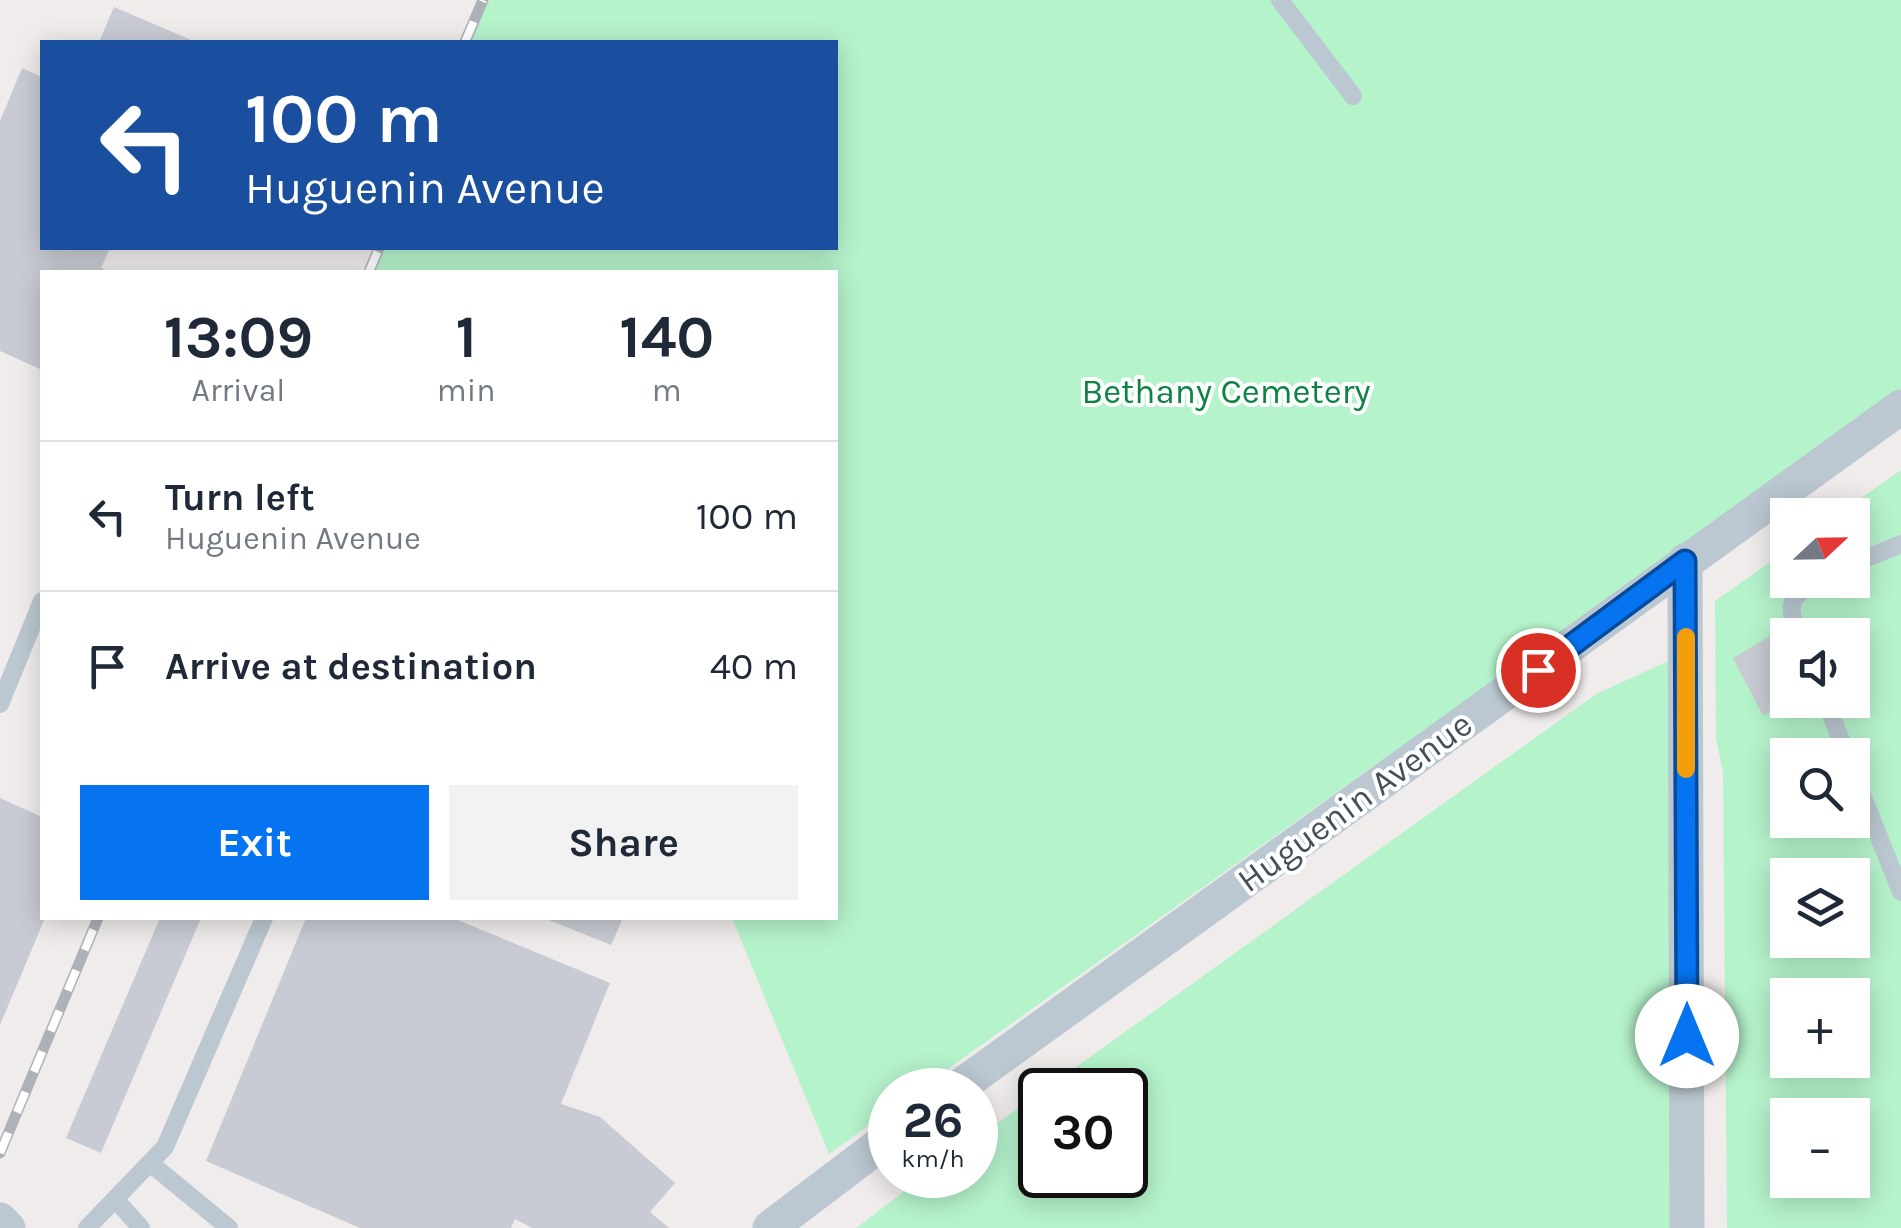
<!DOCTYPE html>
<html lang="en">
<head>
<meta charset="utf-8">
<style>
  :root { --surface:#fff; --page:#f2f2f3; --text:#1f2937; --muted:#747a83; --line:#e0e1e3; --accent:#0674f0 }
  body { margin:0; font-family:Karla,sans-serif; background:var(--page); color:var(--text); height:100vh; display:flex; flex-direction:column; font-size:38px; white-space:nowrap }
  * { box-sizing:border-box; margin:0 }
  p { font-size:32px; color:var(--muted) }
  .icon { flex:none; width:55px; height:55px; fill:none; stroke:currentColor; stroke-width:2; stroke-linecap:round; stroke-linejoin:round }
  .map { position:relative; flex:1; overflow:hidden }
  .sheet { position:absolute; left:40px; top:270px; width:798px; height:650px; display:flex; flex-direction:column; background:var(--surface); border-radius:0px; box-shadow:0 5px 25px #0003 }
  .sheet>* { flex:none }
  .top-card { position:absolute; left:40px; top:40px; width:798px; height:210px; border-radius:0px; box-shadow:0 5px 25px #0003; background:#1a4fa0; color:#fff; overflow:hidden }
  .needle { width:65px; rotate:68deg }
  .buttons { position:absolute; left:1770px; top:498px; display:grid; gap:20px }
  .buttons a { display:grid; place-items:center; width:100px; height:100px; border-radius:0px; background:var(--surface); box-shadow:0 5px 25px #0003; font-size:50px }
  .speed { position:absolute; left:868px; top:1068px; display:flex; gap:20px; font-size:50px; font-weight:700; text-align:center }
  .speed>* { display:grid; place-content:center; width:130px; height:130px; border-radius:50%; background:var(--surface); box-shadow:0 5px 25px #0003; line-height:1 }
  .speed small { font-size:25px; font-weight:400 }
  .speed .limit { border:5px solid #111; border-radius:15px; background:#fff; color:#111 }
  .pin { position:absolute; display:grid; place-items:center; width:85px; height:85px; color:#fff; margin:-42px; border:5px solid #fff; border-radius:50%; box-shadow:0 2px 10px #0007 }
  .me { position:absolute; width:110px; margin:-55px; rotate:0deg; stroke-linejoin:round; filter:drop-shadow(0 0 8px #0008) }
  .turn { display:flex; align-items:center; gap:35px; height:210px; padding:0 40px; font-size:45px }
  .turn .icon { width:130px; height:130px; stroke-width:2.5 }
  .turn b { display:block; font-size:70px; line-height:85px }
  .eta { display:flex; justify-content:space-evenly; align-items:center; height:170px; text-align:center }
  .eta b { font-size:60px; font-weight:700; line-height:70px }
  .action { display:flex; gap:20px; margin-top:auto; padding:20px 40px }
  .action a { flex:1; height:115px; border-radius:0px; background:var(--accent); color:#fff; font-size:40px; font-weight:700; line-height:115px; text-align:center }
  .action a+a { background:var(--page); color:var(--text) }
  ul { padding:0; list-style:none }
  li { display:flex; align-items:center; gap:30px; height:150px; padding:0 40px; border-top:2px solid var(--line) }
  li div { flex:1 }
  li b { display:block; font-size:38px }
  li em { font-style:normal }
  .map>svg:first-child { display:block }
  .green { fill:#b5f3cb; fill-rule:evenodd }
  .building { fill:#c8cbd3 }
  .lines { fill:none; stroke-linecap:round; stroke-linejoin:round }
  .service { stroke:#bbc8d1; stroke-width:18 }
  .minor { stroke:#bbc8d1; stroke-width:35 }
  .rail-casing { stroke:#aeb2b8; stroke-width:11 }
  .rail { stroke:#fff; stroke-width:8; stroke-dasharray:22; stroke-linecap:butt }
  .route-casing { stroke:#044b9c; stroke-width:25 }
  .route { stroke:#0674f0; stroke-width:18 }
  .slow { stroke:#f59e0b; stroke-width:18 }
  .labels { text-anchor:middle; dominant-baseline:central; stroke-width:8; stroke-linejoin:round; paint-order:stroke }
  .park-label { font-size:35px; fill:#0d8444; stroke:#fff }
  .street-label { font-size:35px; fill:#43515c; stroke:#fff }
</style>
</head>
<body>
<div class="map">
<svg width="1901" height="1228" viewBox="0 0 1901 1228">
  <rect width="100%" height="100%" fill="#f0ecec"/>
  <path class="green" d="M483 0H1901V391L918 1090H890V1110L829 1154 732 918H835V272H369L379 248H835V42H465Z
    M1901 470V1228H1727L1723 772 1716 738 1715 601 1787 550 1788 580H1852V515H1837ZM1788 635H1852V700H1788ZM1788 755H1852V820H1788ZM1788 875H1852V940H1788ZM1788 995H1852V1060H1788ZM1788 1115H1852V1180H1788Z
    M1686 653 1687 1228H856L926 1175H975V1139L1040 1093V1175H1125V1090H1044L1596 694Z"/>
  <path class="building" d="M114 7 196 42H99Z
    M22 68 42 77V248H110L101 268 110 272H42V370L0 351V121Z
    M1782 629 1788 641V702L1763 716 1733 658Z
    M0 798 42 817 45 918 0 1025Z
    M160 918H201L101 1153 66 1138Z
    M306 918H453L610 983 561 1104 600 1117 675 1183 650 1212 669 1228H532L515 1219 511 1228H360L206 1161Z
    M544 918H623L611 945Z"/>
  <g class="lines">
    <path class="service" d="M1280 0 1353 96
      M1852 564 1901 544
      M1799 635C1786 605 1789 598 1817 580
      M1825 700 1847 755
      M0 704 42 601
      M1852 770 1901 892
      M150 1163 229 1228
      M115 1199 141 1228
      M87 1228 165 1147 264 918"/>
    <path class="minor" d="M1685 561 1687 1228
      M955 1090 1901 407
      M0 1220 8 1228
      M770 1228 890 1137"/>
    <defs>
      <path id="rail" d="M465 42 483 0
        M369 272 379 248
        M0 1153 98 918"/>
    </defs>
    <use href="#rail" class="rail-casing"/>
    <use href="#rail" class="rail"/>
  </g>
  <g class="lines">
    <defs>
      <path id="route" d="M1538 670 1685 561 1687 1036"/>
    </defs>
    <use href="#route" class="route-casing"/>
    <use href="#route" class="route"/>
    <path class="slow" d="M1686 637V769"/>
  </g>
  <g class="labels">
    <g class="park-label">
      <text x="1226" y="391">Bethany Cemetery</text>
    </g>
    <g class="street-label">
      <text transform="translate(1355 802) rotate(-36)">Huguenin Avenue</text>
    </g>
  </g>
</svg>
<div class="buttons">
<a><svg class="needle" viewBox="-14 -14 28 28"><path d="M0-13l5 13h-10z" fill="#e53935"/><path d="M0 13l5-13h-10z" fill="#747a83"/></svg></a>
<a><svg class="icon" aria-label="sound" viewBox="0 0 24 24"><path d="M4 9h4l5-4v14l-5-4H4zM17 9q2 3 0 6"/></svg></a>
<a><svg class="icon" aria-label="search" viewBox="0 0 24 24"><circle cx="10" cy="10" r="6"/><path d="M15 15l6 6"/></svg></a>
<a><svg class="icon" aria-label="layers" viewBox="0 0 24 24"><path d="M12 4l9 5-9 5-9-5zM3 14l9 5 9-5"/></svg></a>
<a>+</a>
<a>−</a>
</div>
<div class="speed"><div>26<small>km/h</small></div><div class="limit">30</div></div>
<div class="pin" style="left:1538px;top:670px;background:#d93025"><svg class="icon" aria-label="arrive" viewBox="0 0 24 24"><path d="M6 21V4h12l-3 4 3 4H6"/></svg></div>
<svg class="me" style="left:1687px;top:1036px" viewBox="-20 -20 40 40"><circle r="19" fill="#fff"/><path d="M0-13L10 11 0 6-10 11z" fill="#0674f0"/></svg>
<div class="top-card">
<div class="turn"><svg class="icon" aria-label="left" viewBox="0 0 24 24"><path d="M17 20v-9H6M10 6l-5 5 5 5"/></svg><div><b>100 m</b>Huguenin Avenue</div></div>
</div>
<section class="sheet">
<div class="eta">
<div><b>13:09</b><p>Arrival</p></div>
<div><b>1</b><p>min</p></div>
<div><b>140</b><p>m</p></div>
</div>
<ul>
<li><svg class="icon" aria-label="left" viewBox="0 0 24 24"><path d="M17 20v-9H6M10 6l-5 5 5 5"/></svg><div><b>Turn left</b><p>Huguenin Avenue</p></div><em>100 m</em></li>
<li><svg class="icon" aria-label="arrive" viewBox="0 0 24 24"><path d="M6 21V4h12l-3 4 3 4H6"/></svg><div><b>Arrive at destination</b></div><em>40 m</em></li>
</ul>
<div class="action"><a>Exit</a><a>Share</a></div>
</section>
</div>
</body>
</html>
